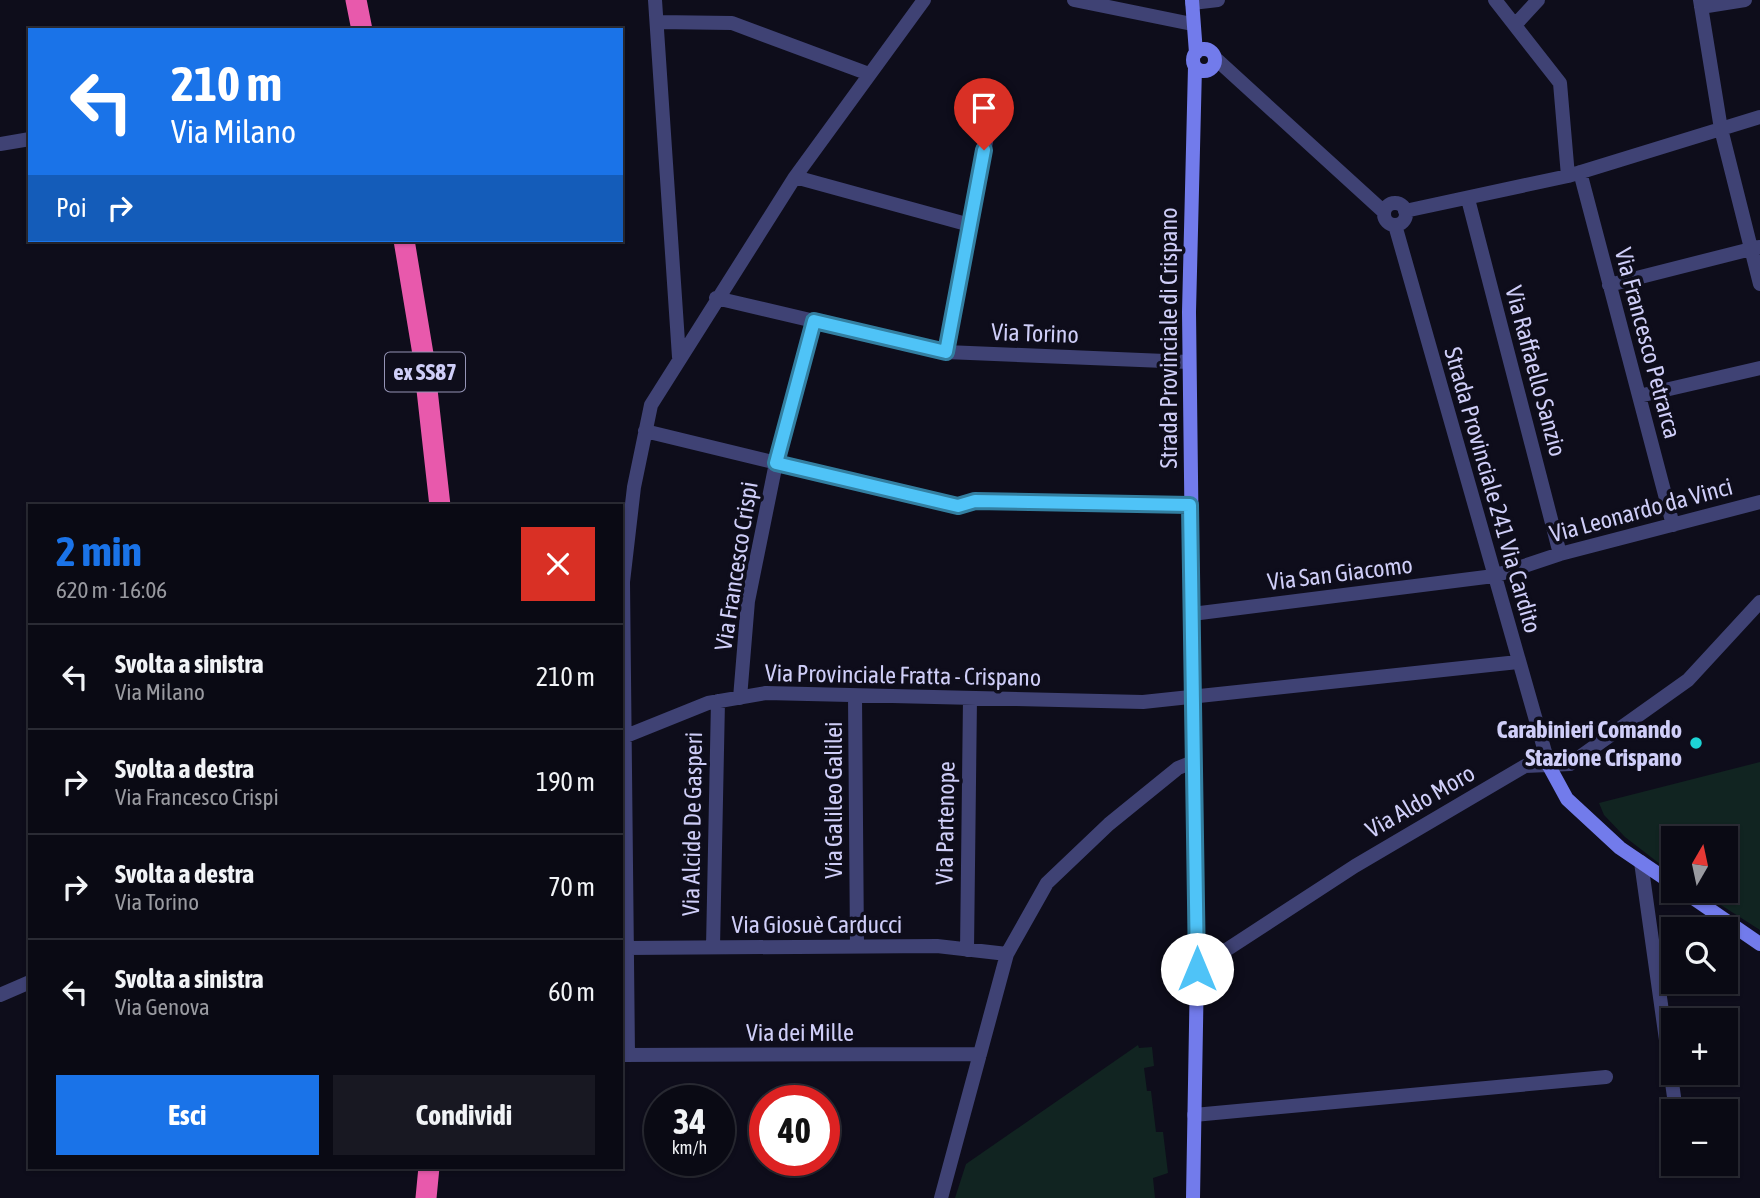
<!DOCTYPE html>
<html lang="it">
<head>
<meta charset="utf-8">
<style>
  :root { --surface:#0a0a14; --page:#181822; --text:#f1f3f6; --muted:#999aa0; --line:#2a2b34; --accent:#1a73e8 }
  body { margin:0; font-family:"Asap Condensed",sans-serif; background:var(--page); color:var(--text); height:100vh; display:flex; flex-direction:column; font-size:26px; white-space:nowrap }
  * { box-sizing:border-box; margin:0 }
  p { font-size:23px; color:var(--muted) }
  .icon { flex:none; width:38px; height:38px; fill:none; stroke:currentColor; stroke-width:2; stroke-linecap:round; stroke-linejoin:round }
  .map { position:relative; flex:1; overflow:hidden }
  .details { position:absolute; left:28px; top:504px; width:595px; height:665px; display:flex; flex-direction:column; background:var(--surface); border-radius:0px; box-shadow:0 2px 5px #0004,0 0 0 2px var(--line) }
  .details>* { flex:none }
  .top-card { position:absolute; left:28px; top:28px; width:595px; height:214px; border-radius:0px; box-shadow:0 2px 5px #0004,0 0 0 2px var(--line); background:#1a73e8; color:#fff; overflow:hidden }
  .needle { width:46px; rotate:9deg }
  .buttons { position:absolute; left:1661px; top:826px; display:grid; gap:14px }
  .buttons a { display:grid; place-items:center; width:77px; height:77px; border-radius:0px; background:var(--surface); box-shadow:0 2px 5px #0004,0 0 0 2px var(--line); font-size:35px }
  .speed { position:absolute; left:644px; top:1085px; display:flex; gap:14px; font-size:35px; font-weight:700; text-align:center }
  .speed>* { display:grid; place-content:center; width:91px; height:91px; border-radius:50%; background:var(--surface); box-shadow:0 2px 5px #0004,0 0 0 2px var(--line); line-height:1 }
  .speed small { font-size:18px; font-weight:400 }
  .speed .limit { border:10px solid #d22; background:#fff; color:#111 }
  .pin { position:absolute; display:grid; place-items:center; width:60px; height:60px; color:#fff; margin:-72px -30px; border-radius:50% 50% 50% 0; rotate:-45deg; box-shadow:0 0 7px #0007 }
  .pin .icon { rotate:45deg }
  .me { position:absolute; width:77px; margin:-38px; rotate:0deg; stroke-linejoin:round; filter:drop-shadow(0 0 5px #0008) }
  .turn { display:flex; align-items:center; gap:24px; height:147px; padding:0 28px; font-size:32px }
  .turn .icon { width:91px; height:91px; stroke-width:2.5 }
  .turn b { display:block; font-size:49px; line-height:60px }
  .then { display:flex; align-items:center; height:66px; padding:0 28px; background:#0003; gap:14px; font-size:26px }
  .round { display:grid; place-items:center; flex:none; width:74px; height:74px; border-radius:0px; background:var(--page) }
  .headline { display:flex; align-items:center; justify-content:space-between; height:119px; padding:0 28px }
  h1 { font-size:42px; font-weight:700; line-height:52px; color:var(--accent) }
  .button { display:flex; gap:14px; margin-top:auto; padding:14px 28px }
  .button a { flex:1; height:80px; border-radius:0px; background:var(--accent); color:#fff; font-size:28px; font-weight:700; line-height:80px; text-align:center }
  .button a+a { background:var(--page); color:var(--text) }
  ul { padding:0; list-style:none }
  li { display:flex; align-items:center; gap:21px; height:105px; padding:0 28px; border-top:2px solid var(--line) }
  li div { flex:1 }
  li b { display:block; font-size:26px }
  li em { font-style:normal }
  .map>svg:first-child { display:block }
  .green { fill:#112421 }
  .lines { fill:none; stroke-linecap:round; stroke-linejoin:round }
  .street { stroke:#3f4274; stroke-width:14 }
  .secondary { stroke:#727beb; stroke-width:14 }
  .highway { stroke:#e859ac; stroke-width:21 }
  .route-casing { stroke:#337fa1; stroke-width:18 }
  .route { stroke:#4fc3f7; stroke-width:12 }
  .poi-dot { fill:#1dd4d5; stroke:#0e0d1b; stroke-width:2.5 }
  .labels { text-anchor:middle; dominant-baseline:central; stroke-width:7; stroke-linejoin:round; paint-order:stroke }
  .shield { fill:#0e0d1b; stroke:#9594b6; stroke-width:2 }
  .shield-label { font-size:23px; font-weight:bold; fill:#cfcef8 }
  .street-label { font-size:24px; fill:#cfcef8; stroke:#0e0d1b }
  .poi-label { font-size:24px; font-weight:bold; fill:#cfcef8; stroke:#0e0d1b; text-anchor:end }
</style>
</head>
<body>
<div class="map">
<svg width="1760" height="1198" viewBox="0 0 1760 1198">
  <rect width="100%" height="100%" fill="#0e0d1b"/>
  <path class="green" d="M1760 762V930L1699 891H1726V838H1673V874L1625 837 1604 815 1599 803Z
    M1138 1045 1139 1048 1152 1047 1154 1066 1144 1068 1147 1091H1151L1156 1132H1163L1168 1173 1153 1178 1155 1198H955L966 1164Z"/>
  <g class="lines">
    <path class="street" d="M655 0 679 357
      M1074 0 1192 24
      M1495 0 1560 83 1568 176
      M1700 0 1721 129 1760 284
      M1192 3 1218 0
      M1701 7 1745 0
      M657 22 732 23 869 74
      M1515 25 1538 0
      M1215 58 1384 212
      M0 144 30 139
      M1580 172 1673 525
      M795 177 970 225
      M1468 199 1560 554
      M1384 214a11 11 0 1 1 22 0a11 11 0 1 1-22 0Z
      M1405 211 1568 176 1760 117
      M1395 225 1549 766
      M1609 285 1759 247
      M716 298 946 352 1189 362
      M946 352 989 126
      M1639 396 1760 368
      M645 431 958 507 976 501 1190 505
      M1192 614 1494 576 1560 554 1760 502
      M855 696 857 947
      M740 698 748 601 776 463 814 321
      M621 738 708 703 766 693 1143 702 1518 662
      M1641 862 1676 1111
      M713 947 718 701
      M627 948 937 946 1007 954
      M967 950 970 698
      M1197 969 1355 866 1525 766 1570 764 1688 680 1760 602
      M0 995 30 982
      M621 1055 980 1054
      M628 1055 623 582 634 487 651 405 795 177 924 0
      M1194 1115 1606 1077
      M941 1198 1007 954 1047 883 1109 824 1178 768 1193 762"/>
    <path class="secondary" d="M1192 0 1196 53
      M1193 60a11 11 0 1 1 22 0a11 11 0 1 1-22 0Z
      M1549 766 1567 799 1620 848 1673 884
      M1683 891 1760 944
      M1193 1198 1197 969 1189 312 1195 67"/>
    <path class="highway" d="M356 0 362 30
      M404 240 423 354 440 506
      M426 1198 429 1167"/>
  </g>
  <g class="lines">
    <defs>
      <path id="route" d="M984 150 946 352 814 321 776 463 958 506 975 501 1190 505 1197 969"/>
    </defs>
    <use href="#route" class="route-casing"/>
    <use href="#route" class="route"/>
  </g>
  <circle class="poi-dot" cx="1696" cy="743" r="7"/>
  <g class="labels">
    <rect class="shield" x="385" y="352.5" width="80" height="39" rx="5"/>
    <g class="shield-label">
      <text x="425" y="372">ex SS87</text>
    </g>
    <g class="street-label">
      <text transform="translate(1035 333) rotate(2)">Via Torino</text>
      <text transform="translate(1168 338) rotate(-90)">Strada Provinciale di Crispano</text>
      <text transform="translate(1648 343) rotate(75)">Via Francesco Petrarca</text>
      <text transform="translate(1536 371) rotate(75)">Via Raffaello Sanzio</text>
      <text transform="translate(1493 490) rotate(74)">Strada Provinciale 241 Via Cardito</text>
      <text transform="translate(1641 510) rotate(-15)">Via Leonardo da Vinci</text>
      <text transform="translate(736 566) rotate(-81)">Via Francesco Crispi</text>
      <text transform="translate(1340 573) rotate(-7)">Via San Giacomo</text>
      <text transform="translate(903 675) rotate(1)">Via Provinciale Fratta - Crispano</text>
      <text transform="translate(833 800) rotate(-90)">Via Galileo Galilei</text>
      <text transform="translate(1420 801) rotate(-30)">Via Aldo Moro</text>
      <text transform="translate(945 823) rotate(-89)">Via Partenope</text>
      <text transform="translate(692 824) rotate(-89)">Via Alcide De Gasperi</text>
      <text x="817" y="924">Via Giosuè Carducci</text>
      <text x="800" y="1032">Via dei Mille</text>
    </g>
    <g class="poi-label">
      <text x="1682" y="729">Carabinieri Comando<tspan x="1682" dy="28">Stazione Crispano</tspan></text>
    </g>
  </g>
</svg>
<div class="buttons">
<a><svg class="needle" viewBox="-14 -14 28 28"><path d="M0-13l5 13h-10z" fill="#e53935"/><path d="M0 13l5-13h-10z" fill="#999aa0"/></svg></a>
<a><svg class="icon" aria-label="search" viewBox="0 0 24 24"><circle cx="10" cy="10" r="6"/><path d="M15 15l6 6"/></svg></a>
<a>+</a>
<a>−</a>
</div>
<div class="speed"><div>34<small>km/h</small></div><div class="limit">40</div></div>
<div class="pin" style="left:984px;top:150px;background:#d93025"><svg class="icon" aria-label="arrive" viewBox="0 0 24 24"><path d="M6 21V4h12l-3 4 3 4H6"/></svg></div>
<svg class="me" style="left:1197px;top:969px" viewBox="-20 -20 40 40"><circle r="19" fill="#fff"/><path d="M0-13L10 11 0 6-10 11z" fill="#4fc3f7"/></svg>
<div class="top-card">
<div class="turn"><svg class="icon" aria-label="left" viewBox="0 0 24 24"><path d="M17 20v-9H6M10 6l-5 5 5 5"/></svg><div><b>210 m</b>Via Milano</div></div>
<div class="then">Poi<svg class="icon" aria-label="right" viewBox="0 0 24 24"><path d="M7 20v-9h11M14 6l5 5-5 5"/></svg></div>
</div>
<section class="details">
<div class="headline"><div><h1>2 min</h1><p>620 m · 16:06</p></div><a class="round" style="background:#d93025;color:#fff"><svg class="icon" aria-label="close" viewBox="0 0 24 24"><path d="M6 6l12 12M18 6L6 18"/></svg></a></div>
<ul>
<li><svg class="icon" aria-label="left" viewBox="0 0 24 24"><path d="M17 20v-9H6M10 6l-5 5 5 5"/></svg><div><b>Svolta a sinistra</b><p>Via Milano</p></div><em>210 m</em></li>
<li><svg class="icon" aria-label="right" viewBox="0 0 24 24"><path d="M7 20v-9h11M14 6l5 5-5 5"/></svg><div><b>Svolta a destra</b><p>Via Francesco Crispi</p></div><em>190 m</em></li>
<li><svg class="icon" aria-label="right" viewBox="0 0 24 24"><path d="M7 20v-9h11M14 6l5 5-5 5"/></svg><div><b>Svolta a destra</b><p>Via Torino</p></div><em>70 m</em></li>
<li><svg class="icon" aria-label="left" viewBox="0 0 24 24"><path d="M17 20v-9H6M10 6l-5 5 5 5"/></svg><div><b>Svolta a sinistra</b><p>Via Genova</p></div><em>60 m</em></li>
</ul>
<div class="button"><a>Esci</a><a>Condividi</a></div>
</section>
</div>
</body>
</html>
